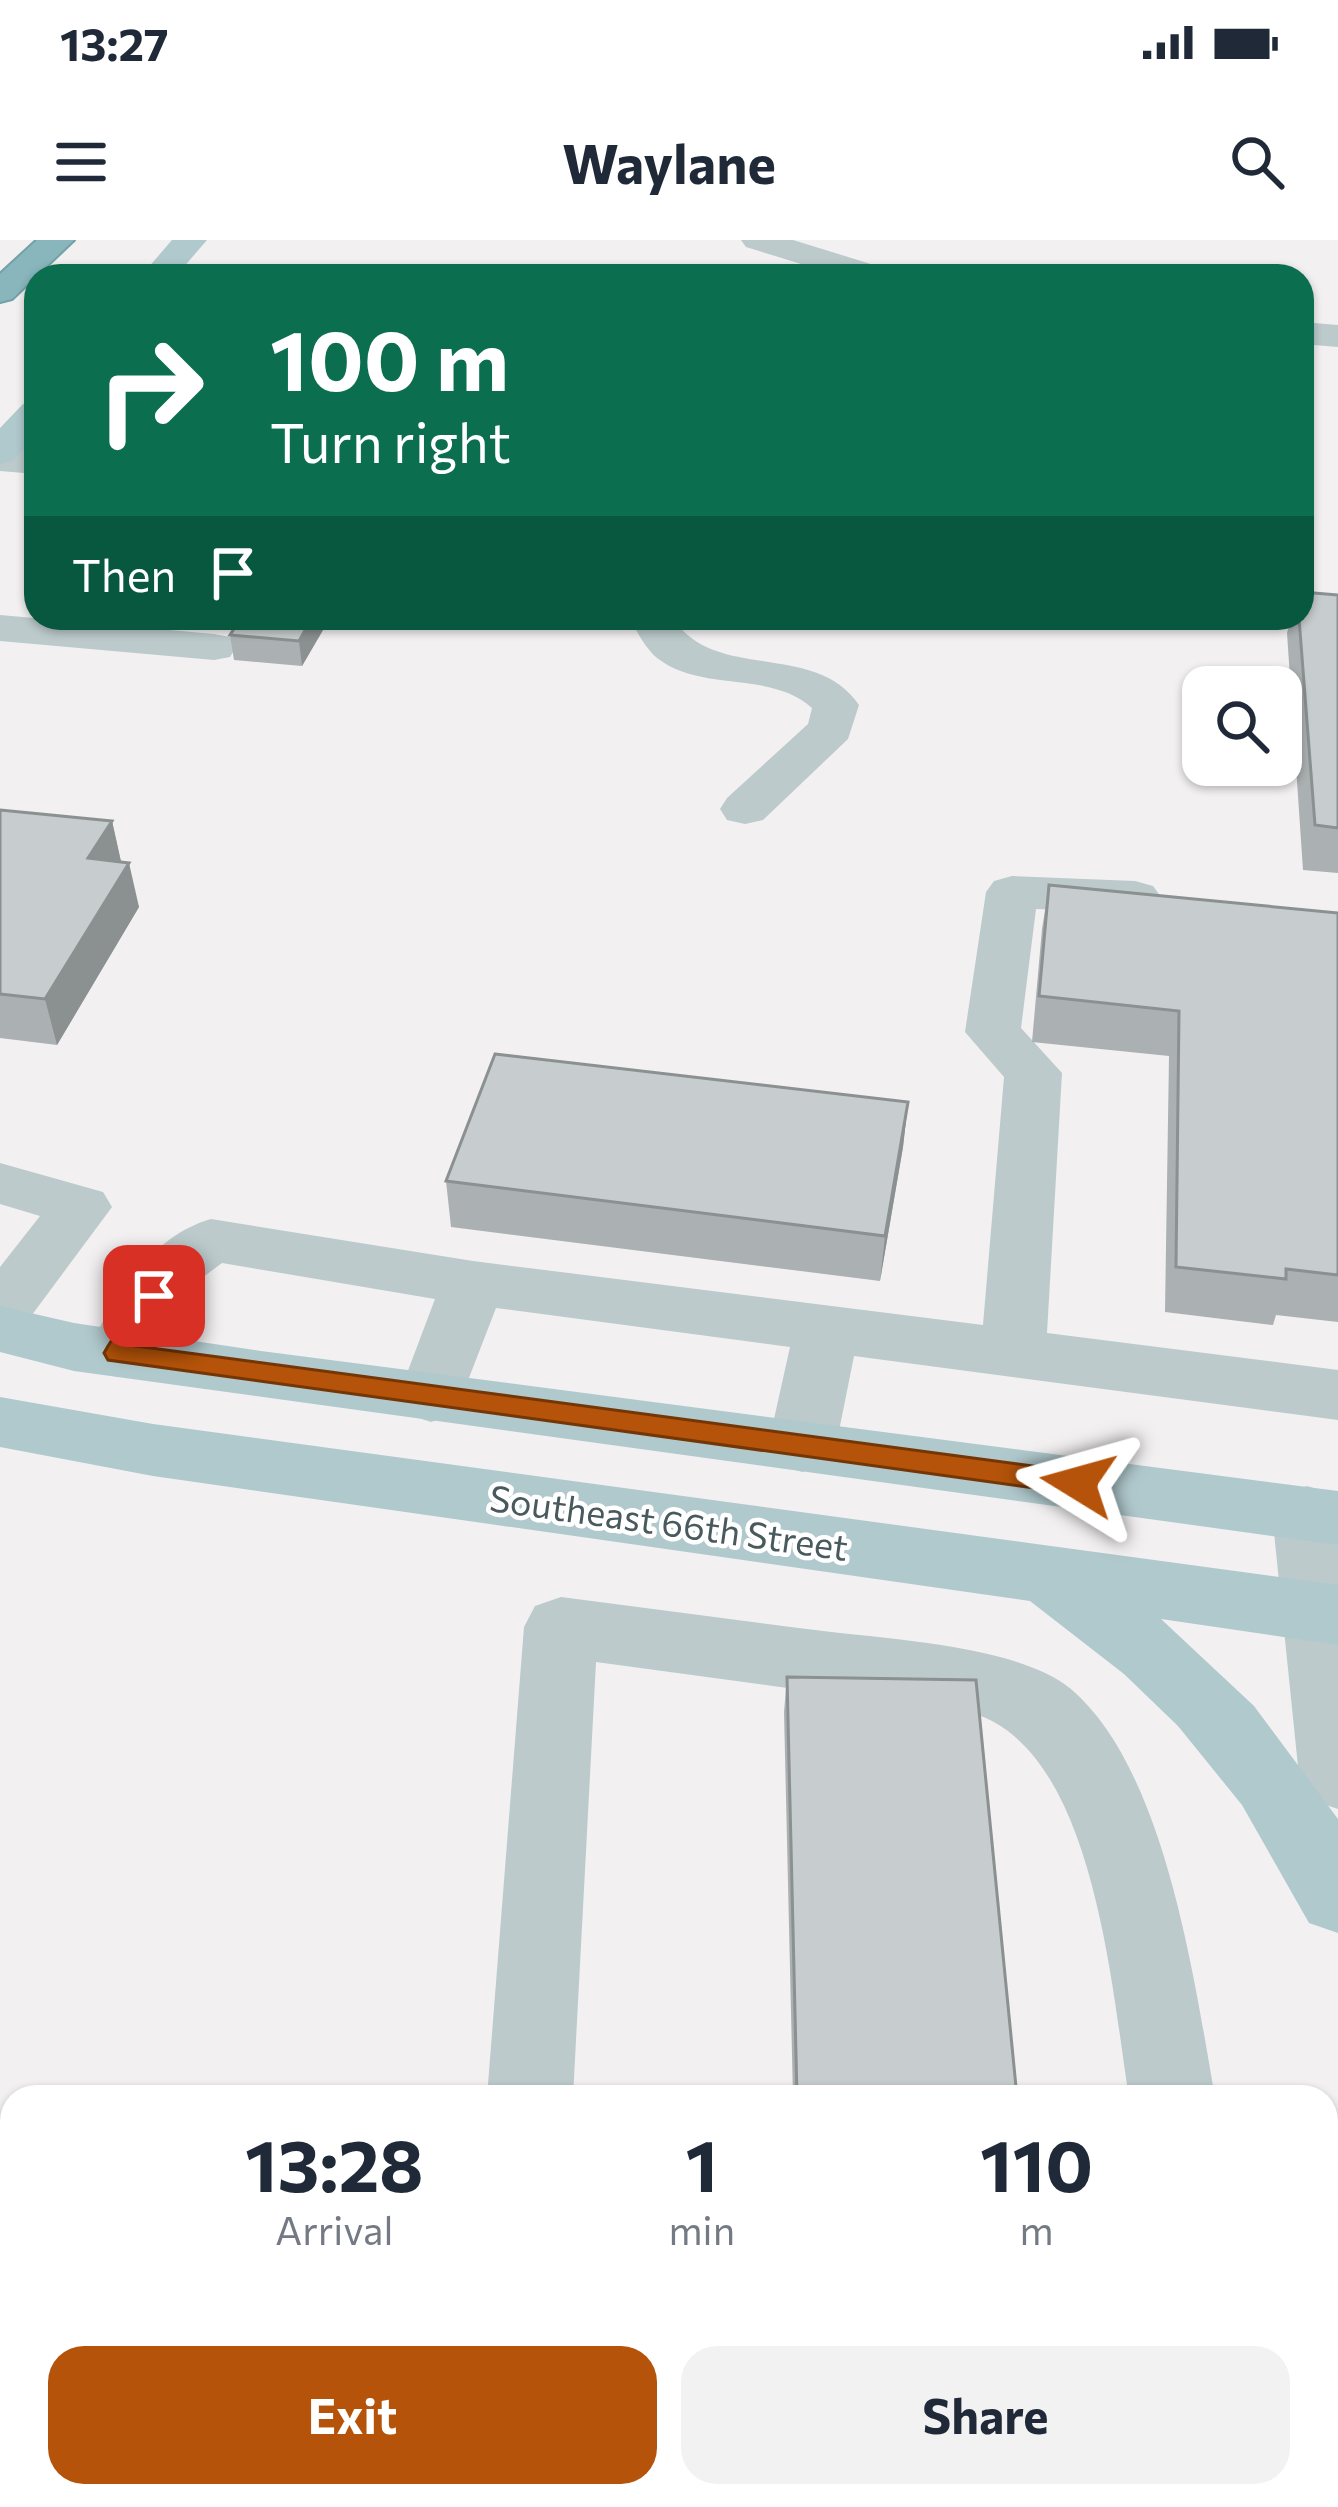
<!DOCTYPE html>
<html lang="en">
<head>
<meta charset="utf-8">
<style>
  :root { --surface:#fff; --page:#f2f2f3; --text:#1f2937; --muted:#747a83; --accent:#b45309 }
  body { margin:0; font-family:Commissioner,sans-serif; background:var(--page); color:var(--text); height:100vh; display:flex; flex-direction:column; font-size:45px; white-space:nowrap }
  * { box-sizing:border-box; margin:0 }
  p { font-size:39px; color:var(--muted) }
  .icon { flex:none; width:66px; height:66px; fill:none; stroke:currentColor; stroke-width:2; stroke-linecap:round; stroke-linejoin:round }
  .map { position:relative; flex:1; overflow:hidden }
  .details { position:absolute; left:0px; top:1845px; width:1338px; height:423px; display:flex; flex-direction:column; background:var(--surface); border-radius:36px 36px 0 0; box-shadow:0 3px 9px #0004 }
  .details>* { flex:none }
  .hud { position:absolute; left:24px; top:24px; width:1290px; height:366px; border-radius:36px; box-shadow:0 3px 9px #0004; background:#0b6e4f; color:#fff; overflow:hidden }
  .buttons { position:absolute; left:1182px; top:426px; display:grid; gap:24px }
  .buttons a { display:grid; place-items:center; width:120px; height:120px; border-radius:24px; background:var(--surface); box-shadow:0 3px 9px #0004; font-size:60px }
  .pin { position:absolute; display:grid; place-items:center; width:102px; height:102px; color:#fff; margin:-51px; border-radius:24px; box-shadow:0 6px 18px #0006 }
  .me { position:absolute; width:132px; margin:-66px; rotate:278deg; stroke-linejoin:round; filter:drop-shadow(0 0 9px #0008) }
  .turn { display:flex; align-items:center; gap:42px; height:252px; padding:0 48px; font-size:54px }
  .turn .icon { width:156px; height:156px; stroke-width:2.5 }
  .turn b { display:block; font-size:84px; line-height:102px }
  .then { display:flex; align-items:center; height:114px; padding:0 48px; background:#0003; gap:24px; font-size:45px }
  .eta { display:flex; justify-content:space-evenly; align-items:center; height:204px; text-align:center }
  .eta b { font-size:72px; font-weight:700; line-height:84px }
  .button { display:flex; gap:24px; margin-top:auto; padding:24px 48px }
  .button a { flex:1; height:138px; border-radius:36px; background:var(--accent); color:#fff; font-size:48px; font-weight:700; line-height:138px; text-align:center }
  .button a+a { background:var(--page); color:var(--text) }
  .status { display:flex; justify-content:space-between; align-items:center; height:84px; padding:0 60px; background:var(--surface); direction:ltr }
  .status svg { height:33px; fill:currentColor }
  header { display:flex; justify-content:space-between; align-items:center; height:156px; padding:0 48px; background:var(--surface); font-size:54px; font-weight:700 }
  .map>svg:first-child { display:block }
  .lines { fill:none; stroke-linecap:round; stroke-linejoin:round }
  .highway-casing { stroke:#74a0a8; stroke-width:4 }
  .minor { fill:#bccacc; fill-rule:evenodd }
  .major { fill:#b0c9cd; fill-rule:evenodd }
  .highway { fill:#89b5bd; fill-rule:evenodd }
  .wall { fill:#abb0b2 }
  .shaded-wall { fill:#8b9091 }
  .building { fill:#c7cdcf; stroke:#8b9091; stroke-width:3 }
  .route { fill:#b45309; stroke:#753606; stroke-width:3 }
  .labels { text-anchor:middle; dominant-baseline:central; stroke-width:9; stroke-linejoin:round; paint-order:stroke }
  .street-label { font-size:36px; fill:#485a5d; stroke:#fff }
</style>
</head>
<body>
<div class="status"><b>13:27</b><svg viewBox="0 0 49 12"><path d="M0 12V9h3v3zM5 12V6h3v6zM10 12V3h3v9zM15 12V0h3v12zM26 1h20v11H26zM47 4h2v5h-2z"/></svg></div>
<header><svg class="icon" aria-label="menu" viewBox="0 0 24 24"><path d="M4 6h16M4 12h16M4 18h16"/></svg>Waylane<svg class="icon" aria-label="search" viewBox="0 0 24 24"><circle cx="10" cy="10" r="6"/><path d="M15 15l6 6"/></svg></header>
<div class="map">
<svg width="1338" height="2267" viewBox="0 0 1338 2267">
  <rect width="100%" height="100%" fill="#f2f0f1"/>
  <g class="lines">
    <defs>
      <path id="highway" d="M37 0H74L12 59 0 62V34Z"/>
    </defs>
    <use href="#highway" class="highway-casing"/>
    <path class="minor" d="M741 0H793L887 29 892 36H840L746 7Z
      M1302 82 1338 85V107L1302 104Z
      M0 207 36 210V234L0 231Z
      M0 375 214 394 230 397 236 407 230 417 214 420 0 401Z
      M629 378H673C714 443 815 400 859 465L848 499 763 580 745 584 727 580 720 569 727 558 808 484 812 468C770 430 702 453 657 418 645 408 637 391 629 378Z
      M1012 636 1135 641 1153 646 1161 657 1153 668 1135 673 1036 669 1021 788 1062 833 1047 1093 1338 1130V1180L854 1116 836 1206 826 1224 802 1232 778 1224 768 1206 790 1107 496 1068 455 1174 431 1182 407 1174 398 1157 435 1059 222 1023 194 1044 141 1130 118 1137 95 1130 85 1113C116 1059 148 997 211 979L473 1021 983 1085 1004 837 965 792 986 652 994 641Z
      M0 923 103 952 112 967 23 1087 0 1094V1027L40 976 0 964Z
      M1307 1246 1332 1254 1338 1265V1569L1311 1560 1299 1536 1272 1273 1282 1254Z
      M561 1357C646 1368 730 1379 815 1390 883 1399 1019 1405 1071 1449 1166 1530 1194 1740 1215 1857H1129C1111 1748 1095 1509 972 1473L596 1422 573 1857H487L524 1387 535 1366Z
      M454 2256H552V2267H454Z
      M1195 2256H1293L1295 2267H1197Z"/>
    <path class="major" d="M172 0H207L176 36H141Z
      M36 161V195L14 220 0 224V188L23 164Z
      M0 1066 74 1083 261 1111 1338 1251V1305L74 1131 0 1112Z
      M0 1157 153 1184 1338 1345V1405L1161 1379 1254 1466 1338 1579V1693L1309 1683 1242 1565 1178 1486 1124 1434 1030 1361 153 1236 0 1207Z"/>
    <use href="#highway" class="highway"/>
  </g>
  <path class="wall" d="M1338 355V633L1303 630 1287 393 1291 378H1302Z
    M241 378H330L302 426 234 420 230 395Z
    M0 570 112 581 121 622 139 667 57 805 0 798Z
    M1049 645 1338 673V1082L1276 1075 1273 1085 1165 1072 1169 816 1032 802 1042 689Z
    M908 862 903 907 880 1041 451 987 446 941Z
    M787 1437 1017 1857H793L784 1472Z"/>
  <path class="shaded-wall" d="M312 378H330L302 426 299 401Z
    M112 581 122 626 88 618Z
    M129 623 139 667 57 805 45 759Z
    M908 862 903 907 880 1041 885 996Z"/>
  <path class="building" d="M1302 352 1338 355V588L1315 585 1299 378H1302Z
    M241 378H312L299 401 230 395Z
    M0 570 112 581 88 618 129 623 45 759 0 754Z
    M1049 645 1338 673V1035L1286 1029V1039L1176 1027 1179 771 1039 756Z
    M495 814 908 862 885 996 446 941Z
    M787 1437 976 1440 1017 1857H797Z
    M787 2256H1077L1078 2267H787Z"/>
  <path class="route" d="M154 1047 167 1056 136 1106 1078 1232 1088 1235 1092 1243 1088 1251 1078 1254 108 1120 104 1113 108 1106 144 1050Z"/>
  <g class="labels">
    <g class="street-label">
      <text transform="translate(669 1281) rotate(8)">Southeast 66th Street</text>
    </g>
  </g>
</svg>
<div class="buttons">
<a><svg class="icon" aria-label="search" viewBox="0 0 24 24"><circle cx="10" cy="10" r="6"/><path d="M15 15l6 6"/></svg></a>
</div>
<div class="pin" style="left:154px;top:1056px;background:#d93025"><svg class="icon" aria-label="arrive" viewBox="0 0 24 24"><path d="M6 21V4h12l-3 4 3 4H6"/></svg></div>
<svg class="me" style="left:1078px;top:1243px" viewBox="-20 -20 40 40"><path d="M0-17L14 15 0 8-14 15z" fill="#b45309" stroke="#fff" stroke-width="4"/></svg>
<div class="hud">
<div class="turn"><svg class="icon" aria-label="right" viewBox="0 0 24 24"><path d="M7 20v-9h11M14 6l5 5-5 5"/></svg><div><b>100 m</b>Turn right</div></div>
<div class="then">Then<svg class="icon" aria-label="arrive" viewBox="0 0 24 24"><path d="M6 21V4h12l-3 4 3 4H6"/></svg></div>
</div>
<section class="details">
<div class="eta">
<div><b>13:28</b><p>Arrival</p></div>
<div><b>1</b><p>min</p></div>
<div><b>110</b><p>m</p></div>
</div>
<div class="button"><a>Exit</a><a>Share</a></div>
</section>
</div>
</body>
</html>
